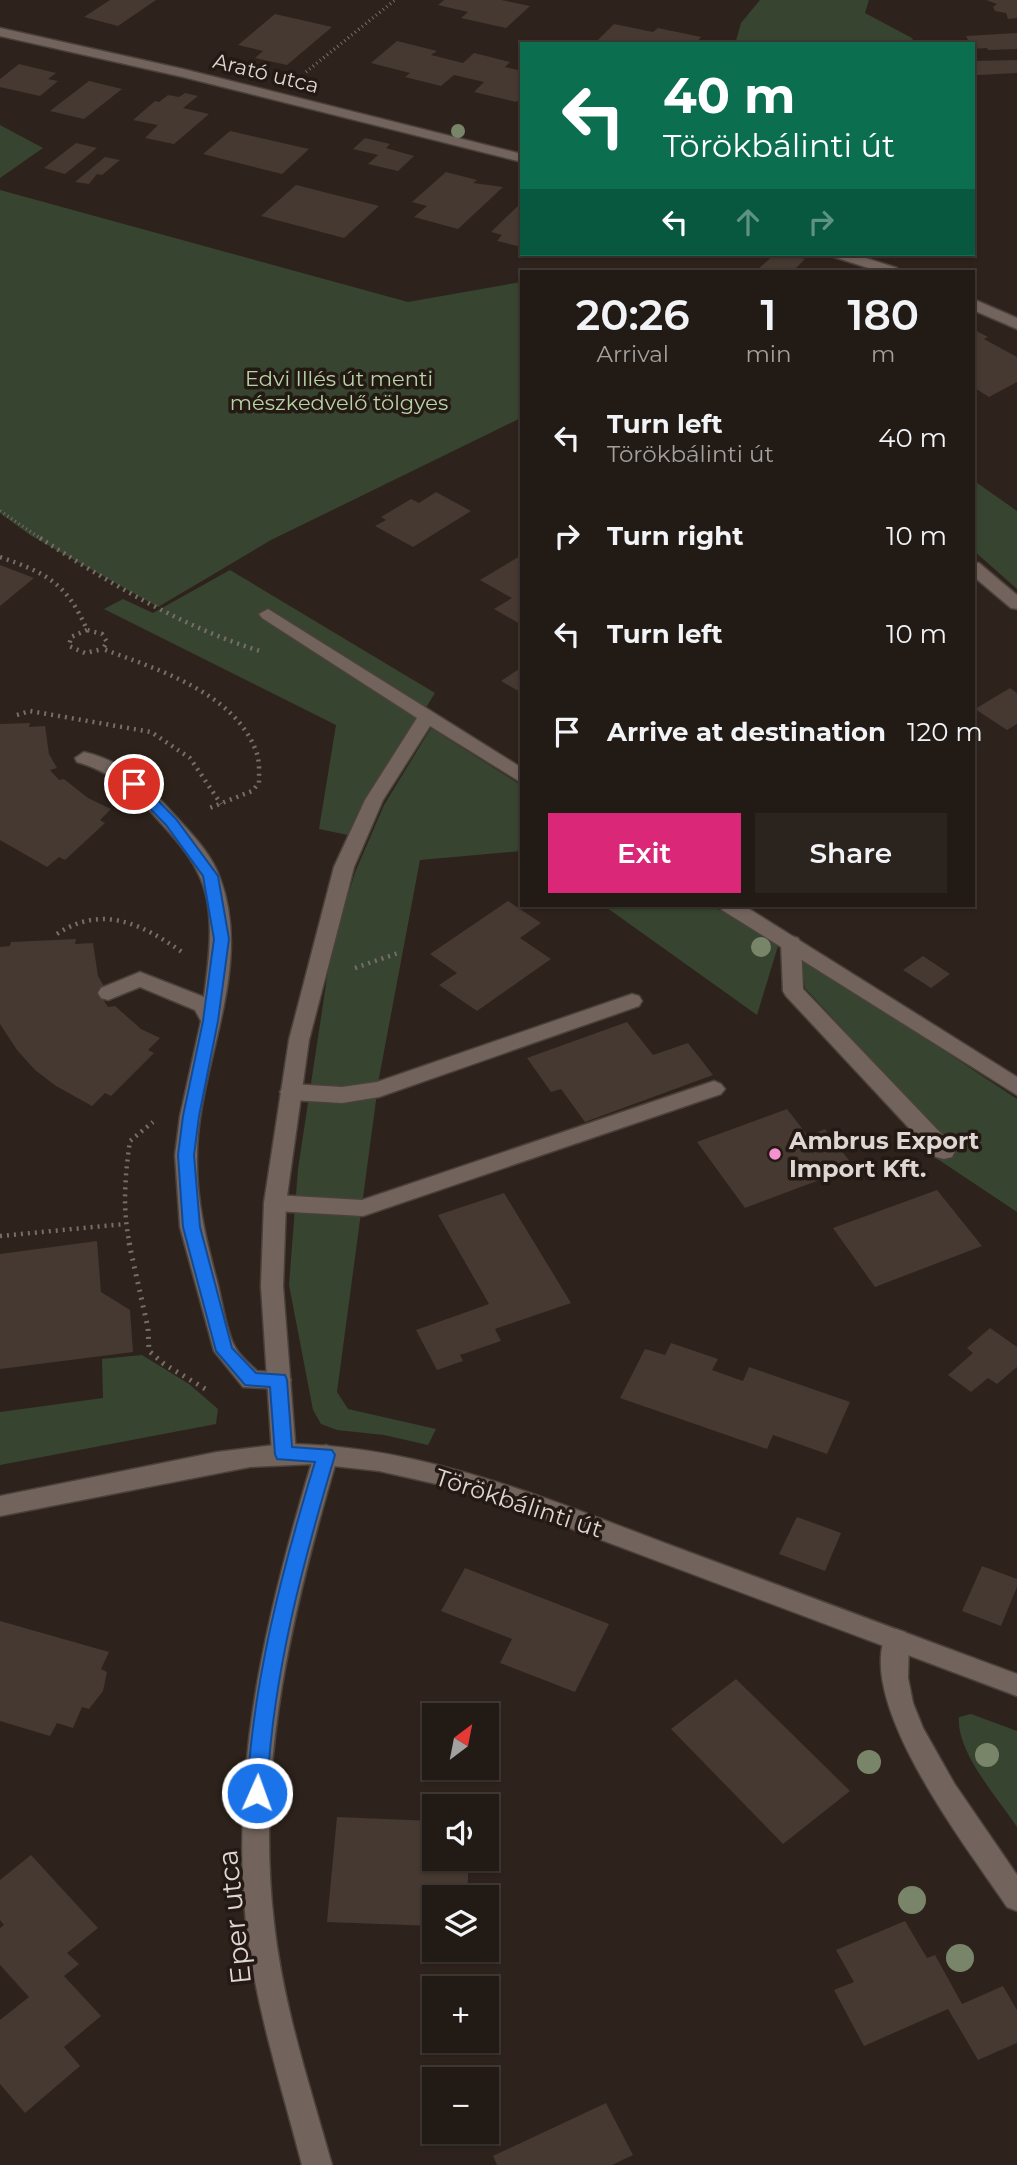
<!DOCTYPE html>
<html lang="en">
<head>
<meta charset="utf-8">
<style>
  :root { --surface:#221a15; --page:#2a231e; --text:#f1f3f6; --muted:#a2a1a0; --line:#3f3834; --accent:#db2777 }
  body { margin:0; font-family:Montserrat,sans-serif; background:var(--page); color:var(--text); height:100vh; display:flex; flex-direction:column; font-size:26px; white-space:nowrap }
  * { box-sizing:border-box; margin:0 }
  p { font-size:23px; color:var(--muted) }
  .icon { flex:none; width:38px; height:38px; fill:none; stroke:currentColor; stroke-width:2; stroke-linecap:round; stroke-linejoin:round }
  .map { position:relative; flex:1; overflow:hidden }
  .details { position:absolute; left:520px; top:270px; width:455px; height:637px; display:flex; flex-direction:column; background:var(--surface); border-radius:0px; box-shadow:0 2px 5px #0004,0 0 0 2px var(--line) }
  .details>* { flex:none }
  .banner { position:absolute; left:520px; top:42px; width:455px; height:214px; border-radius:0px; box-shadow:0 2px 5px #0004,0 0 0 2px var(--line); background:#0b6e4f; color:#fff; overflow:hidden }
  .needle { width:46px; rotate:32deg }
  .buttons { position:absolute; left:422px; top:1703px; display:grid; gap:14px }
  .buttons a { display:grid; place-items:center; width:77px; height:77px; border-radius:0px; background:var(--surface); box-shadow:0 2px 5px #0004,0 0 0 2px var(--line); font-size:35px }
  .pin { position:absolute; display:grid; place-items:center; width:60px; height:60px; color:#fff; margin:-30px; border:4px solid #fff; border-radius:50%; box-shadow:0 2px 7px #0007 }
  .me { position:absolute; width:77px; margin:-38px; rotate:2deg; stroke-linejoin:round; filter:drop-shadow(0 0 5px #0008) }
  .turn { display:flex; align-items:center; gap:24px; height:147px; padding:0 28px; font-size:32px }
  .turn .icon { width:91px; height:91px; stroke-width:2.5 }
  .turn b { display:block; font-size:49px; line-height:60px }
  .lanes { display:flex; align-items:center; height:66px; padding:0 28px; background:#0003; justify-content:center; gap:35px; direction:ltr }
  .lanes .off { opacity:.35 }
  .eta { display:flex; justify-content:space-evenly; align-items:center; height:119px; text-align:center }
  .eta b { font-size:42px; font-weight:600; line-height:49px }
  .primary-button { display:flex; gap:14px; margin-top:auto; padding:14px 28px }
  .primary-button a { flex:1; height:80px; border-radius:0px; background:var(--accent); color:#fff; font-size:28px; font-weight:600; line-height:80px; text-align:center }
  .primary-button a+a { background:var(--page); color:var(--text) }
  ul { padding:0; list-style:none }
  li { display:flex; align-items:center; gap:21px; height:98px; padding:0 28px }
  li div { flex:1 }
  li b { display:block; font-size:26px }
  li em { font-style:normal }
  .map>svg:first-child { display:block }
  .green { fill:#374430 }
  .building { fill:#453931 }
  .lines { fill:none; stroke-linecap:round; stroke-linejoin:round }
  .lane-casing { stroke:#4a413b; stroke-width:3 }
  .street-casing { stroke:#4a413b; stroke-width:3 }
  .secondary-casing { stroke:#4a413b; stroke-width:3 }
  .path-far2 { stroke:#786e68; stroke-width:3.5; stroke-dasharray:1 3.5; stroke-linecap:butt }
  .path-far1 { stroke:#786e68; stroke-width:4.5; stroke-dasharray:2 5; stroke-linecap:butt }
  .path { stroke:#786e68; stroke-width:5; stroke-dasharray:2 6; stroke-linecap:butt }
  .lane { fill:#72645c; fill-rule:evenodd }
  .street { fill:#72645c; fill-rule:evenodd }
  .secondary { fill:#72645c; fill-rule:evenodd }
  .tree { fill:#798568 }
  .route { fill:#1a73e8; stroke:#114b97; stroke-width:2 }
  .poi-dot { fill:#f590d1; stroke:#241913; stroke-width:2.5 }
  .labels { text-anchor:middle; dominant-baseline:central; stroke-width:7; stroke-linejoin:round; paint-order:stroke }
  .far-street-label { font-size:21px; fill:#ded6d2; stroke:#241913 }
  .far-park-label { font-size:21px; fill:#b6d5a7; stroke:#241913 }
  .poi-label { font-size:24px; font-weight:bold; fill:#ded6d2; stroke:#241913; text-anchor:start }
  .street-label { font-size:24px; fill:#ded6d2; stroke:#241913 }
  .near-street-label { font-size:28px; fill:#ded6d2; stroke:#241913 }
</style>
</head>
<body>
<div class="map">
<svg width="1017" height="2165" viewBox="0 0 1017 2165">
  <rect width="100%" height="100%" fill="#2e231c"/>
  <path class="green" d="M760 0H869L865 13 912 38 915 44H735L741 23Z
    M0 125 43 148 0 178Z
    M0 190 408 302 521 282V418L271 540 158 607 30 535 0 513Z
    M973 480 1017 511V589L973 550Z
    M230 570 435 693 348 835 319 829 336 725 104 609 123 599 153 613Z
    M431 728 521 785V851L420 860 379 1078 337 1392 348 1409 436 1429 428 1445 384 1435 337 1430 321 1424 313 1410 289 1285 298 1169 332 945 356 870 384 805Z
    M603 905H712L778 946 757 1015Z
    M801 956 1017 1099V1212L936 1158 953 1148 805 988Z
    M142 1355 189 1384 218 1409 216 1424 0 1465V1412L103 1398 102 1359Z
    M971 1714 1017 1731V1827C998 1798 956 1752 959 1717Z"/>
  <path class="building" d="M110 0H156L118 26 84 17Z
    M444 0H501L530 6 506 28 461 18 468 12 438 5Z
    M986 0H1017V18L1008 19 1006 13 995 11 993 7 997 4Z
    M275 14 332 27 287 65 255 58 263 51 238 45Z
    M614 24 653 32 658 28 701 37 695 44H594Z
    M1017 33V49L988 50 987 48 973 49V44H970L966 36Z
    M397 41 437 51 431 55 463 63 474 53 510 62 505 67 522 71V98L516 102 474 92 484 82 454 75 441 86 405 77 410 73 371 63Z
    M1017 60V73L977 75 973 64V61Z
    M19 64 56 73 48 79 58 81 40 96 0 87V79Z
    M89 81 122 89 84 119 50 111Z
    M185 93 198 96 183 108 209 114 174 144 145 138 158 125 133 120 155 101 159 102 168 95 179 97Z
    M230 131 309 149 282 174 203 154Z
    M365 138 390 144 386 148 414 156 398 171 368 164 378 155 353 149Z
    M76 143 97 148 65 174 44 168Z
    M105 157 120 160 102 175 97 174 89 184 75 182Z
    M446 172 477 180 473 183 503 187 458 229 414 217 427 206 412 202Z
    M296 185 379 206 344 238 261 216Z
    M522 202V247L497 241 502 235 491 232Z
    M775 254H787L805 259 793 271H756Z
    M973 329 988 337 984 339 1017 357V382L989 397 973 387Z
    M436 492 471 511 413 547 375 526 386 520 381 517 411 499 419 503Z
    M520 556 522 557V625L494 609 512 598 480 580Z
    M0 565 34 578 0 606Z
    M522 667V693L501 681Z
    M1010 688 1017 693V724L1007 730 975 709Z
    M30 723 29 727 45 726 49 754 57 768 50 770 59 780 64 779 88 798 111 809 100 820 105 823 65 860 59 857 47 867 0 840V724Z
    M508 901 541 923 520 938 551 959 477 1011 439 985 457 973 430 954Z
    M76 939 75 944 93 943 98 976 108 993 100 995 108 1007 115 1006 141 1029 160 1038 148 1050 154 1053 111 1096 105 1093 92 1106 56 1086 35 1070 17 1050 0 1024V947L10 946 11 942Z
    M923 956 950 974 931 988 903 970Z
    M627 1022 653 1055 688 1043 713 1075 585 1122 561 1089 551 1092 527 1058Z
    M787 1109 808 1136 825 1129 854 1167 745 1208 697 1142Z
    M937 1190 982 1246 875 1287 833 1228Z
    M504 1193 571 1303 495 1329 501 1341 460 1355 463 1361 437 1370 416 1330 489 1304 438 1215Z
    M97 1241 101 1292 130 1310 133 1352 0 1369V1254Z
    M990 1328 1017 1347V1367L997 1384 988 1378 971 1392 948 1375 973 1353 967 1348Z
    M671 1343 718 1359 712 1370 743 1381 749 1367 850 1402 827 1454 773 1435 767 1449 620 1398 645 1349 665 1355Z
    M797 1517 841 1533 825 1571 779 1554Z
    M982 1566 1017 1579V1587L1001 1626 962 1611Z
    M465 1568 609 1624 575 1692 500 1663 512 1639 441 1611Z
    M0 1621 109 1652 101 1669 107 1672 103 1691 89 1709 82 1707 73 1728 57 1723 50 1736 0 1721Z
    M736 1679 850 1791 783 1844 671 1729Z
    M337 1817 434 1821V1858H469L467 1897H434V1926L327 1922Z
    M31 1855 98 1928 67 1953 79 1964 64 1976 101 2016 64 2047 80 2066 25 2113 0 2084V2020L29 1997 0 1965V1928L4 1925 0 1920V1880Z
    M905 1921 927 1958 935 1955 962 2004 1003 1986 1017 2010V2043L978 2060 948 2009 864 2046 834 1990 854 1982 836 1950Z
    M606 2103 633 2155 612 2165H497L493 2156Z"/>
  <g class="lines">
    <defs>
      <path id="lane" d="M84 752C122 761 145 782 170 810 188 830 211 852 220 878 254 969 198 1064 197 1155 196 1199 206 1240 217 1281 222 1300 226 1331 235 1347 240 1356 250 1364 257 1371L287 1373 291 1380 287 1387 279 1389 243 1387 214 1351 180 1227 175 1155 180 1116 201 1021 195 1010 140 987 108 1000 101 998 98 993 101 988 140 972 204 997C209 958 217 908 197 871 186 849 167 830 151 812 129 788 109 771 77 762L75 758Z
        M791 936 798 938 801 943 803 989 952 1145 955 1151 952 1157 944 1159 936 1157 786 996 783 991 781 943 784 938Z
        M632 994 639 996 642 1001 639 1006 379 1097 342 1103 291 1100 284 1097 280 1092 284 1087 291 1084 342 1087 377 1082Z
        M714 1081 721 1084 725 1089 721 1094 363 1216 275 1211 267 1209 264 1203 267 1197 275 1195 362 1200Z"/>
      <path id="street" d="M0 28 183 69 522 154V162L183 77 0 36Z
        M832 254H853L897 268 899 271H878L834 257Z
        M973 299 1017 318V329L973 310Z
        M973 562 979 563 1017 595V609L1011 608 973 576Z
        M268 609 522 768V783L430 726 383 800 354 867 309 1040 286 1203 283 1286 296 1454 292 1461 284 1464 276 1461 272 1454 261 1286 264 1203 289 1040 334 867 365 800 417 718 262 618 259 614Z
        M719 905H743L1017 1077V1095L722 910Z
        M326 1445 334 1448 338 1455C293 1607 255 1764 274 1923 283 2006 310 2086 332 2165H302C281 2085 255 2005 246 1923 230 1763 268 1607 314 1455L318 1448Z
        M896 1629 905 1632 909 1640 908 1678 913 1703 923 1728 954 1783 1017 1875V1911L1007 1907C969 1850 853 1702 887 1632Z"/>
      <path id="secondary" d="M283 1444C418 1444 545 1498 670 1545 786 1588 901 1631 1017 1674V1696L527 1512 441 1485 379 1471 315 1464 250 1467 0 1516V1496L217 1452Z"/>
    </defs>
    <use href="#lane" class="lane-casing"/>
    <use href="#street" class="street-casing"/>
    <use href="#secondary" class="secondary-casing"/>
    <path class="path-far2" d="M306 72 395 0
      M0 511 43 540"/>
    <path class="path-far1" d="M40 538C108 582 182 627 260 651
      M0 557C46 573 67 583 87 630L102 634 107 642 103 649C156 669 234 692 256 751 260 761 259 773 259 783L252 791 207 809
      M87 630 71 637 69 646 85 653 103 649
      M17 715 30 711 151 732 190 758 221 804
      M57 934C102 904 142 924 182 952
      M355 968 401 952
      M0 1236 125 1224
      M130 1245C122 1211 125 1175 130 1141L153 1122"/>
    <path class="path" d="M129 1243 148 1328 149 1351 164 1364 207 1390"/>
    <use href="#lane" class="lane"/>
    <use href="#street" class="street"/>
    <use href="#secondary" class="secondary"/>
  </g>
  <g class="tree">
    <circle cx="458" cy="131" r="7"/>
    <circle cx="761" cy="947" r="10"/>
    <circle cx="987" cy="1755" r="12"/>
    <circle cx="869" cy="1762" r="12"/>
    <circle cx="912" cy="1900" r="14"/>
    <circle cx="960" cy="1958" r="14"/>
  </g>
  <path class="route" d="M134 779 139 781 176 819 218 876 229 939 218 1021 199 1116 194 1155 200 1227 232 1348 256 1373 285 1375 287 1380 292 1447 332 1450 335 1455C302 1566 272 1677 267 1793L264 1799 257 1802 250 1799 247 1793C253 1680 282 1570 315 1462L277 1459 275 1454 270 1387 245 1385 216 1351 183 1227 178 1155 183 1116 203 1021 214 939 203 876 166 825 129 787 127 784Z"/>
  <circle class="poi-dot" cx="775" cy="1154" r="7"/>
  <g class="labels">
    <g class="far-street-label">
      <text transform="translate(266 73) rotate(14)">Arató utca</text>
    </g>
    <g class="far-park-label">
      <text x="339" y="378">Edvi Illés út menti<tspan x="339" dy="24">mészkedvelő tölgyes</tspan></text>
    </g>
    <g class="poi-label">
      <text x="789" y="1140">Ambrus Export<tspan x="789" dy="28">Import Kft.</tspan></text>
    </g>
    <g class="street-label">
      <text transform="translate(519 1503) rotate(18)">Törökbálinti út</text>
    </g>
    <g class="near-street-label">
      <text transform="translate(234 1917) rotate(-96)">Eper utca</text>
    </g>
  </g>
</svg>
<div class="buttons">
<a><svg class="needle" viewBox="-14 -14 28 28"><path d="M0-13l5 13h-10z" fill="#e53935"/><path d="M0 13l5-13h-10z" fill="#a2a1a0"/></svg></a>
<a><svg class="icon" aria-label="sound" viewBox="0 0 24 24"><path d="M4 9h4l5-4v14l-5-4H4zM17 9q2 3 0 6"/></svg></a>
<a><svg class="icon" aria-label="layers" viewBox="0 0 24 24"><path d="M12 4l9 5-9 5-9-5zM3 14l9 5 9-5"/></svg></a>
<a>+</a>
<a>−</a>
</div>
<div class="pin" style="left:134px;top:784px;background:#d93025"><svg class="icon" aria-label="arrive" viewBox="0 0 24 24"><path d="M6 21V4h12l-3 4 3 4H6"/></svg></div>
<svg class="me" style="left:257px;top:1793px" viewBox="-20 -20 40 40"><circle r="17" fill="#1a73e8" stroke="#fff" stroke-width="3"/><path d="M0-11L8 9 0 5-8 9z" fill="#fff"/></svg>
<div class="banner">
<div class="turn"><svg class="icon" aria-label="left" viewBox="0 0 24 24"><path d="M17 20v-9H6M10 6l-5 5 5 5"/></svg><div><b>40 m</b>Törökbálinti út</div></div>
<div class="lanes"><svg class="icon" aria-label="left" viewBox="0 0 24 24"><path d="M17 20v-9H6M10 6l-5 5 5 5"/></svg><svg class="icon off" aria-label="ahead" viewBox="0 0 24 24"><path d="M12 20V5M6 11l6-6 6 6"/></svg><svg class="icon off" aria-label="right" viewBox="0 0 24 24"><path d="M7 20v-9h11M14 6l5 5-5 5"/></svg></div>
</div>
<section class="details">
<div class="eta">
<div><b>20:26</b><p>Arrival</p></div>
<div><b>1</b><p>min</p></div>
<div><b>180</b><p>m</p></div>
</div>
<ul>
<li><svg class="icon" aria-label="left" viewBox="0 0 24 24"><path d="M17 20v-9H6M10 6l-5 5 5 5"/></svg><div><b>Turn left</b><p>Törökbálinti út</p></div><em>40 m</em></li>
<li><svg class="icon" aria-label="right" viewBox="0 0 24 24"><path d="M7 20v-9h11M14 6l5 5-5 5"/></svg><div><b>Turn right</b></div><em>10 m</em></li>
<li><svg class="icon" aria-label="left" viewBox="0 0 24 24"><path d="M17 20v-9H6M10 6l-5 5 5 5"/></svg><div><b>Turn left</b></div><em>10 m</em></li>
<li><svg class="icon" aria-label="arrive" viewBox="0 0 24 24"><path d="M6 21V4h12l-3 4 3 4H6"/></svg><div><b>Arrive at destination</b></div><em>120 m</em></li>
</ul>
<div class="primary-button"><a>Exit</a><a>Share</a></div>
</section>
</div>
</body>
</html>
